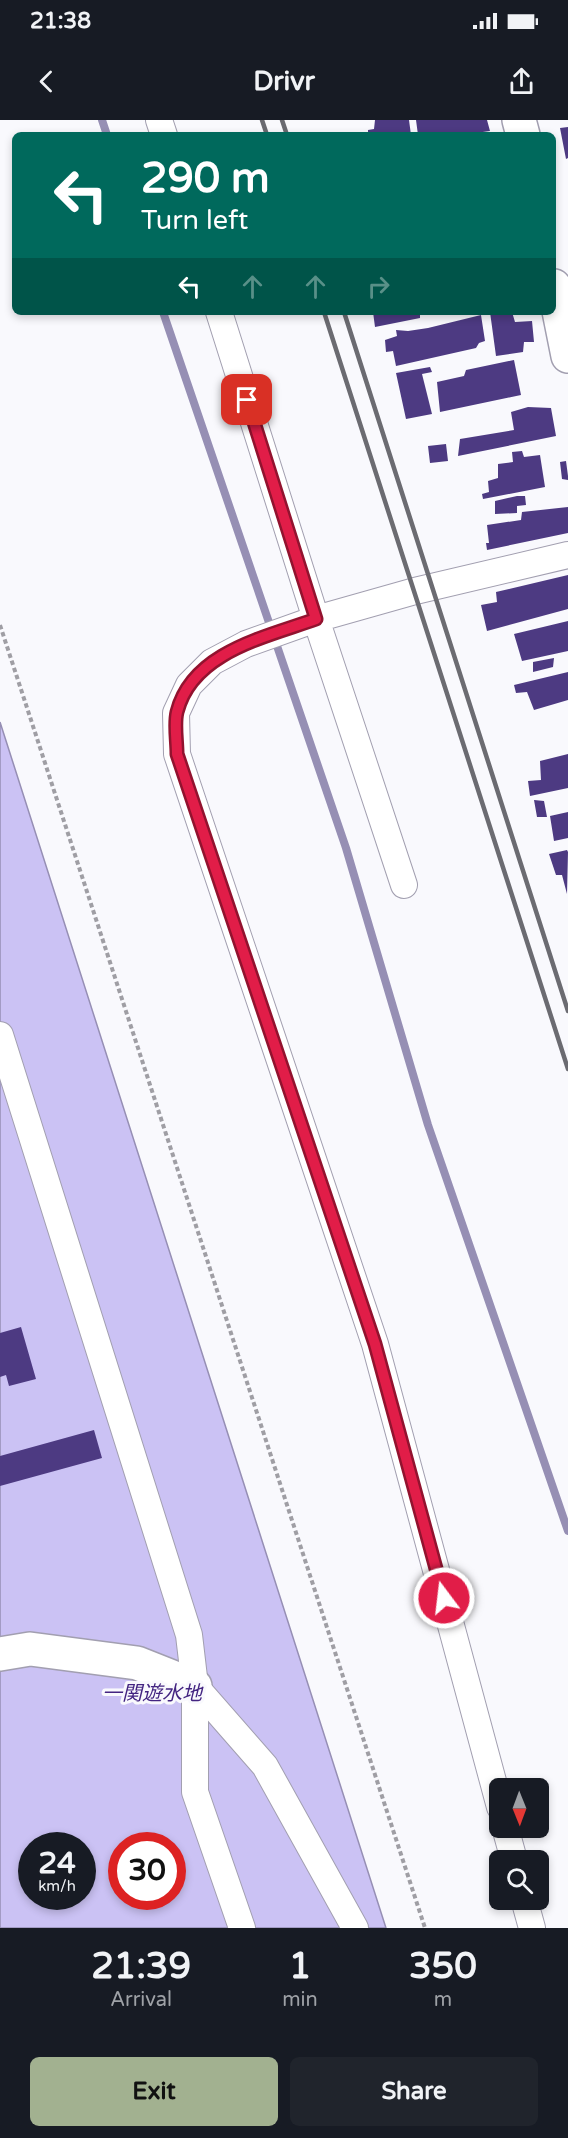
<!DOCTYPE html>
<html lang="en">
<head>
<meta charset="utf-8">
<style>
  :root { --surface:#171b24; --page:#20242c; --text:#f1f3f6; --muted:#9ea1a6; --accent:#a2b190 }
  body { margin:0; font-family:"Varela Round","Noto Sans JP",sans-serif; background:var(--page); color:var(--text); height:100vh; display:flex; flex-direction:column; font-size:22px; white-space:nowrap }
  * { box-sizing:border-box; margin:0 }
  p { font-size:20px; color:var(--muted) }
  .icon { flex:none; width:33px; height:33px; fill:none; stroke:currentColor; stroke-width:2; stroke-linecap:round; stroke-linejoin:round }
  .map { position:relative; height:1808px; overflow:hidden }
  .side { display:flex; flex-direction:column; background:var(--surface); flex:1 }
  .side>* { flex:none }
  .guide { position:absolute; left:12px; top:12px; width:544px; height:183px; border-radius:9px; box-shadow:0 3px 9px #0003; background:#00695c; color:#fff; overflow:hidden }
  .needle { width:39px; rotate:179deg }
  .tools { position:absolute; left:489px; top:1658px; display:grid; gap:12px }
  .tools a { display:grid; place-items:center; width:60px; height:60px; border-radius:9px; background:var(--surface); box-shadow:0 3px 9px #0003; font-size:30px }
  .speed { position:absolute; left:18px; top:1712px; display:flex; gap:12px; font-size:30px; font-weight:700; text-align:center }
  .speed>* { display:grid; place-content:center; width:78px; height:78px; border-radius:50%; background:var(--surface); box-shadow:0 3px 9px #0003; line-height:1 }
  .speed small { font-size:15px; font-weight:400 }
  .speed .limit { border:9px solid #d22; background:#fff; color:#111 }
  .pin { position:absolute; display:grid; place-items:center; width:51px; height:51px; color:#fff; margin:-26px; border-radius:12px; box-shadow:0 3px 9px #0006 }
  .me { position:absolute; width:66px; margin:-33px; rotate:345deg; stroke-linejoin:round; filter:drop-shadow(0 0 4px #0008) }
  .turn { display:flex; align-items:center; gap:21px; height:126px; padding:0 30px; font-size:27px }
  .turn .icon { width:78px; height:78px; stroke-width:2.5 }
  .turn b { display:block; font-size:42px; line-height:51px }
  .lanes { display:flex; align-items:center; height:57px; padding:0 30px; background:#0003; justify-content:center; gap:30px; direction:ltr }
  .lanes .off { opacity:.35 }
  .eta { display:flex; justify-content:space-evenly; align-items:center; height:102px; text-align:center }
  .eta b { font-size:36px; font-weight:800; line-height:42px }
  .action { display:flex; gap:12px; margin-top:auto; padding:12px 30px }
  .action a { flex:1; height:69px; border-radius:9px; background:var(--accent); color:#111; font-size:24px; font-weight:800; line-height:69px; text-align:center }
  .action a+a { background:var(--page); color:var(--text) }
  .status { display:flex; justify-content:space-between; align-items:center; height:42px; padding:0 30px; background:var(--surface); direction:ltr }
  .status svg { height:16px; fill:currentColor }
  header { display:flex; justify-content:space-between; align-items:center; height:78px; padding:0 30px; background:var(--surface); font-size:27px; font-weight:800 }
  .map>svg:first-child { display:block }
  .water { fill:#cbc2f4; stroke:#968fb4; stroke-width:1.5; fill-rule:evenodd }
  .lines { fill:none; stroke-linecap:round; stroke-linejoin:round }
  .stream { stroke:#968fb4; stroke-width:8 }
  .building { fill:#4d3a82 }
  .street-casing { stroke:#a29fb0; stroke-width:28 }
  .secondary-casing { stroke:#a29fb0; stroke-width:36 }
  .path { stroke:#9f9ea4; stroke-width:4; stroke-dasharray:4.5 3; stroke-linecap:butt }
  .street { stroke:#fff; stroke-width:26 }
  .secondary { stroke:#fff; stroke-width:33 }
  .rail { stroke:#6b6b71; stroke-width:4.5 }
  .route-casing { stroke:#92132f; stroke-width:15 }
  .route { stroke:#e11d48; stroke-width:10 }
  .labels { text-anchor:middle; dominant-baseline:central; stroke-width:6; stroke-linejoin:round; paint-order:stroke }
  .water-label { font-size:20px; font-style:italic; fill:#432481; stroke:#f9f9fd }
</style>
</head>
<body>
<div class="status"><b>21:38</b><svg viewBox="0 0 49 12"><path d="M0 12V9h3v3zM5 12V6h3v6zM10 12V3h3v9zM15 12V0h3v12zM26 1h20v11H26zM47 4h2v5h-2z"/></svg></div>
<header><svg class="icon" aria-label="back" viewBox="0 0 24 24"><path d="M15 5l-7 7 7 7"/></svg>Drivr<svg class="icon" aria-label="share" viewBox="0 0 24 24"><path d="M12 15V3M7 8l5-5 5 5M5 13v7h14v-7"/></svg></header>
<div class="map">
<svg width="568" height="1808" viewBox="0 0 568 1808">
  <rect width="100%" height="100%" fill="#f9f9fd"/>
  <path class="water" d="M0 602 386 1808H0ZM32 1725H82V1776H32ZM122 1725H172V1776H122Z"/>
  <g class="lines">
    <path class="stream" d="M102 0 107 15
      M163 192 346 728 428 1005 568 1411"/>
  </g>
  <path class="building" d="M375 0H409L411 15H368V10L374 9Z
    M416 0H487L490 11 461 15H418Z
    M568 7V38L566 39 560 8Z
    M373 192H420V198L375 207Z
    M490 192H512L515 202 532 201 534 222H524L523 232 496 236Z
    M481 195 485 221 479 223 476 228 396 246 393 231 386 232 385 220 397 216 396 210 408 211 428 208Z
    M514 240 521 275 440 292 437 262 464 256 466 250Z
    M430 247 432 252 422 254 432 294 406 299 396 253Z
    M528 287 551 288 556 316 458 336 460 319 514 310 511 292Z
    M446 324 448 341 430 343 428 326Z
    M522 331 524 337 540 335 545 367 483 379 482 374 489 372 488 361 498 358V344L513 342 512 332Z
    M566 341 568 356V360L562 359 560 342Z
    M517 376H525L526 385 517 386V393L495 394V381Z
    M568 387V413L487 430 486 423H489L487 405 521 400 522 392Z
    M568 455V489L487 511 481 485 497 482 496 472Z
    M568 501V531L522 541 514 514Z
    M554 538 553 547 533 552V542Z
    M568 552V580L534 590 527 572 516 573 514 565Z
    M568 634V668L530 676 528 661 541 660 540 641Z
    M534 680 544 681 547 697H537Z
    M568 692V718L554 721 550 696Z
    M567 730 568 732 567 774 562 755H556L549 734Z
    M21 1207 36 1259 9 1266 6 1255 0 1257V1213Z
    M94 1310 102 1338 0 1366V1336Z"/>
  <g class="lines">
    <defs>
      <path id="street" d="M159 0 164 15
        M219 192 316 499 404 765
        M0 915 189 1515 195 1566V1672L242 1808
        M195 1566 265 1646 355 1808
        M500 1687 375 1224 177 634 176 593 189 565 212 542 246 524 316 499 415 471 568 435
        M505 1707 514 1740
        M524 1779 532 1808"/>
      <path id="secondary" d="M519 0 523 15
        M554 166 568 236
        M0 1534 30 1529 137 1543 195 1566"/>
    </defs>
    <use href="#street" class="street-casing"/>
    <use href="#secondary" class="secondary-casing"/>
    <path class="path" d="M0 505 425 1808"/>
    <use href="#street" class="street"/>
    <use href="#secondary" class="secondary"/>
    <path class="rail" d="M262 0 267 15
      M282 0 287 15
      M324 192 568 949
      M344 192 568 891"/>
  </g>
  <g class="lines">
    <defs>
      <path id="route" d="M247 280 316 499C266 517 192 532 177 592 174 604 177 621 177 634L375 1224 444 1478"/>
    </defs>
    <use href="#route" class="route-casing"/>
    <use href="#route" class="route"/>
  </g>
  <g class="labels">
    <g class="water-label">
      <text x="152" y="1574">一関遊水地</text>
    </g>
  </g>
</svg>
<div class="tools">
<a><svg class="needle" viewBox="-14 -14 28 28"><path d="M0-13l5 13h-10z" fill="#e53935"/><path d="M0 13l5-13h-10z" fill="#9ea1a6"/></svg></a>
<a><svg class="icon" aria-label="search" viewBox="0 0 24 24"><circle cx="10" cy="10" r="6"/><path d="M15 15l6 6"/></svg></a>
</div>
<div class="speed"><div>24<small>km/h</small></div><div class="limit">30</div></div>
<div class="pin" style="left:247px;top:280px;background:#d93025"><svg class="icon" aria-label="arrive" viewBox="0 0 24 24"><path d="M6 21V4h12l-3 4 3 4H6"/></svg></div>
<svg class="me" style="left:444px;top:1478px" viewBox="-20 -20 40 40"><circle r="17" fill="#e11d48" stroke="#fff" stroke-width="3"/><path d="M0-11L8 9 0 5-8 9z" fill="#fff"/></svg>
<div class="guide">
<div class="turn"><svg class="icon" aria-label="left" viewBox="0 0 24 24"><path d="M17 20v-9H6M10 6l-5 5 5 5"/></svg><div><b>290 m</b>Turn left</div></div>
<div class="lanes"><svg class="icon" aria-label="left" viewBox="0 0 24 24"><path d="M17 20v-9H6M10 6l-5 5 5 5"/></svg><svg class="icon off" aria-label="ahead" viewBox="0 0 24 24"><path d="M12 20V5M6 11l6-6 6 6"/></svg><svg class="icon off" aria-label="ahead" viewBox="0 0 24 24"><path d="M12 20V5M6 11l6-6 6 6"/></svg><svg class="icon off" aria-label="right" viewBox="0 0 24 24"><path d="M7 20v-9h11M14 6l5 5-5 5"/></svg></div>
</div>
</div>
<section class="side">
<div class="eta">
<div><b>21:39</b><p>Arrival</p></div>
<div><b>1</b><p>min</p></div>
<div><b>350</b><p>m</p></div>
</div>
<div class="action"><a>Exit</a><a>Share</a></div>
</section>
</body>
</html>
